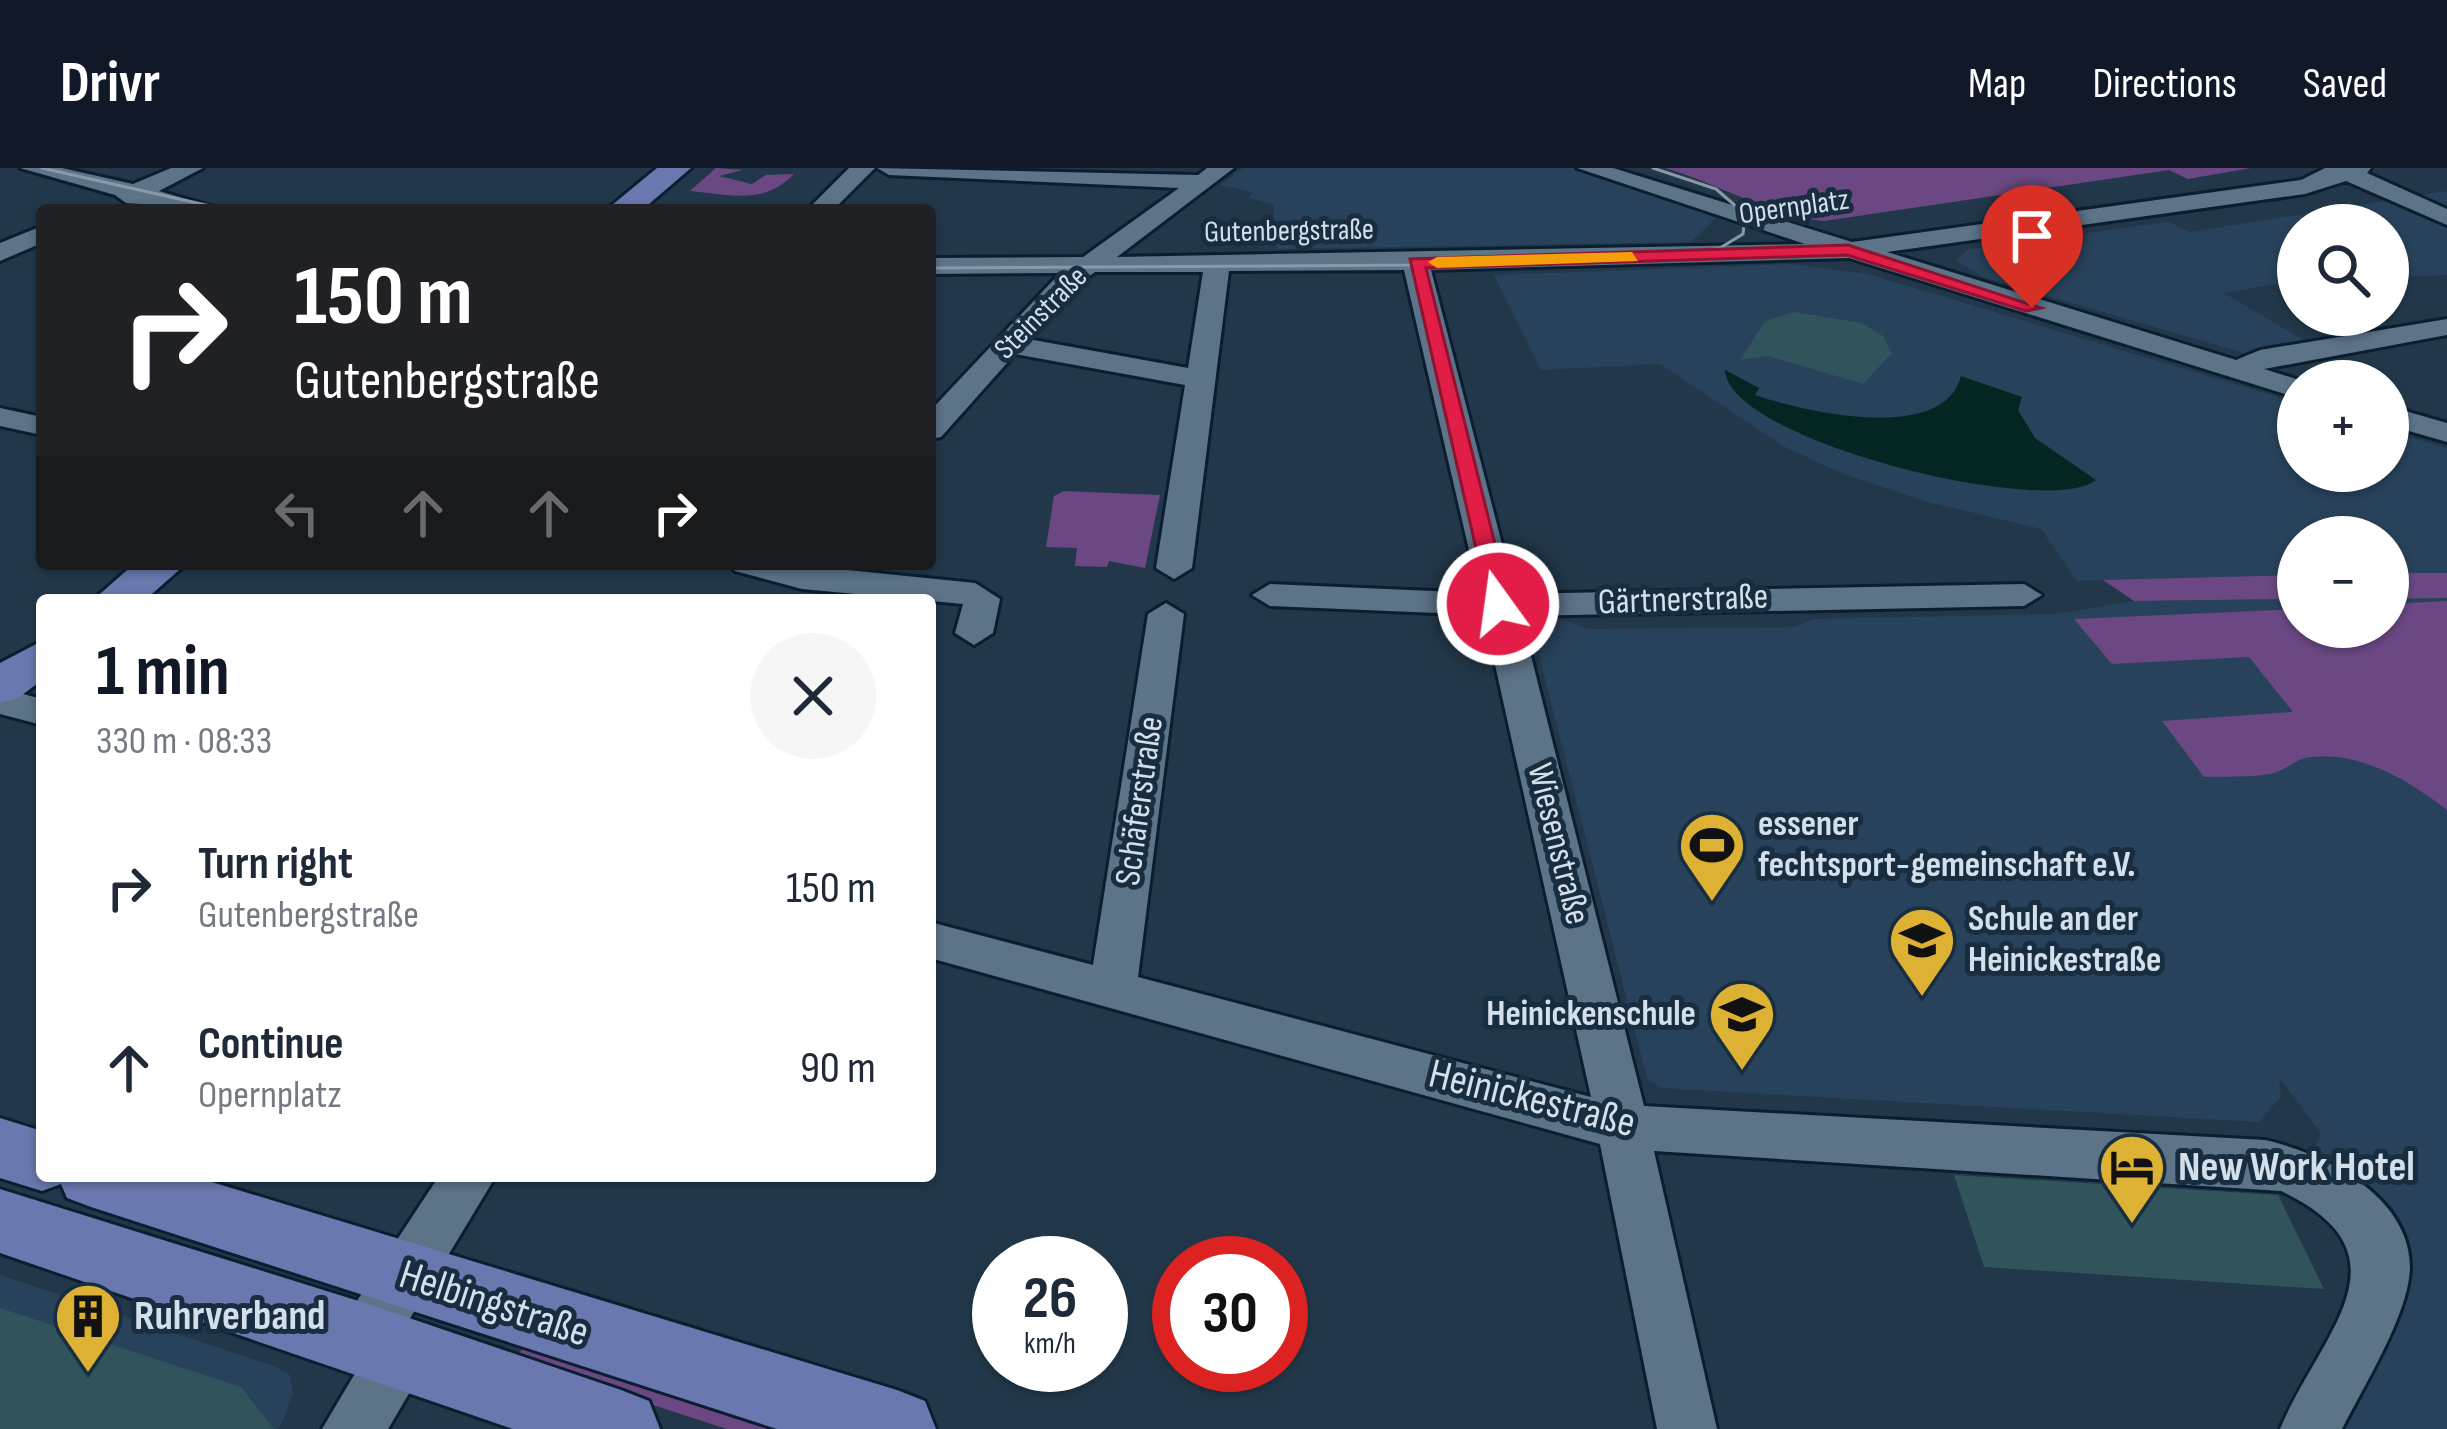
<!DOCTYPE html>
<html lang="en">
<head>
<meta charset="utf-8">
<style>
  :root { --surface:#fff; --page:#f6f6f7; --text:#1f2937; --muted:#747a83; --accent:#111827 }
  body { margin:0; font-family:"Sofia Sans Condensed",sans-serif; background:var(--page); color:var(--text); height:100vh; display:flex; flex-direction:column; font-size:45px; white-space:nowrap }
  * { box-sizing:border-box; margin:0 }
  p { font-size:39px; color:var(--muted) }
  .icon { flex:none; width:66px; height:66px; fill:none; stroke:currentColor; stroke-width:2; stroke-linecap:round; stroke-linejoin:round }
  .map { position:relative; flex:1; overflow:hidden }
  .drawer { position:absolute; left:36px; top:426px; width:900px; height:588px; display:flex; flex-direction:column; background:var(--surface); border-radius:12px; box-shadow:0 3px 9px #0004 }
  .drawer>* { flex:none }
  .banner { position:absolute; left:36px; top:36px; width:900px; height:366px; border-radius:12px; box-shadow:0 3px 9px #0004; background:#202124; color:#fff; overflow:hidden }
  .fabs { position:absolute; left:2277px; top:36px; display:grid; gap:24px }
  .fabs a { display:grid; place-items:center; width:132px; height:132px; border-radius:50%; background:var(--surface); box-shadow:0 3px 9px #0004; font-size:60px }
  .speed { position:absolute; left:972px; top:1068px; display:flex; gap:24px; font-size:60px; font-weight:700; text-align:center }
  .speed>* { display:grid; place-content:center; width:156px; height:156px; border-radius:50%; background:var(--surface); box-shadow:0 3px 9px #0004; line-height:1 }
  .speed small { font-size:30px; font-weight:400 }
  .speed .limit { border:18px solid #d22; background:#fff; color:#111 }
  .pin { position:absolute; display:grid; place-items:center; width:102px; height:102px; color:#fff; margin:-123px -51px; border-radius:50% 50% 50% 0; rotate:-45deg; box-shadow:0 0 12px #0007 }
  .pin .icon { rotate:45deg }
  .me { position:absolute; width:132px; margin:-66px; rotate:346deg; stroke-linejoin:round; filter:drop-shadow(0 0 9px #0008) }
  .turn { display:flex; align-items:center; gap:42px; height:252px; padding:0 60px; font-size:54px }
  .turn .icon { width:156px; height:156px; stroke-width:2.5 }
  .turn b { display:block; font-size:84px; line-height:102px }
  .lanes { display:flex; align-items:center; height:114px; padding:0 60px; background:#0003; justify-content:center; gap:60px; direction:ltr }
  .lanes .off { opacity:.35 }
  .round { display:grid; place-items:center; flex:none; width:126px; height:126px; border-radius:63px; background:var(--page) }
  .headline { display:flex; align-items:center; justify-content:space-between; height:204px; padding:0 60px }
  h1 { font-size:72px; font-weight:700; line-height:90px; color:var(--accent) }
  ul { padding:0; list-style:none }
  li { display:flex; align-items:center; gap:36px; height:180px; padding:0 60px }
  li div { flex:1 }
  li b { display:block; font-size:45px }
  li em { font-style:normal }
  header { display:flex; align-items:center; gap:72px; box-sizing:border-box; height:168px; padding:0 60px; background:var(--accent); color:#fff }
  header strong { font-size:57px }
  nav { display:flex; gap:66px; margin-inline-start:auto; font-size:42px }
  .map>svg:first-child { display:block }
  .built { fill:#27425a }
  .green { fill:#6b4883 }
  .water { fill:#032622 }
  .building { fill:#30535c }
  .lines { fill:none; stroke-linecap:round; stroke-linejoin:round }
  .minor-casing { stroke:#0a1e30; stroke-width:6 }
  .major-casing { stroke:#0a1e30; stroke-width:6 }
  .minor { fill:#5c7388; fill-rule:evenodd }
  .major { fill:#6a78af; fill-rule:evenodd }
  .tram { stroke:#8999a8; stroke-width:3 }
  .route { fill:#e11d48; stroke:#92132f; stroke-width:3 }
  .slow { fill:#f59e0b }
  .labels { text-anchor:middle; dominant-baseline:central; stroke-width:10; stroke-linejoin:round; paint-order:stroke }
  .far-street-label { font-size:30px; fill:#d3dfeb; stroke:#192d40 }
  .street-label { font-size:36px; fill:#d3dfeb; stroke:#192d40 }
  .poi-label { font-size:36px; font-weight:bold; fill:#d3dfeb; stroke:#192d40; text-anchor:start }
  .near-street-label { font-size:42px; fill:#d3dfeb; stroke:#192d40 }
  .near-poi-label { font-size:42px; font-weight:bold; fill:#d3dfeb; stroke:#192d40; text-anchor:start }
</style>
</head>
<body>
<header>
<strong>Drivr</strong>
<nav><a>Map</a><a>Directions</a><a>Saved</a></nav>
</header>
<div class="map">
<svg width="2447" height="1261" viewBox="0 0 2447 1261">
  <rect width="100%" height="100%" fill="#22384a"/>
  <path class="built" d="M1243 0H1580L1721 45 1691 74 1277 81 1273 36 1248 30 1253 24 1220 17Z
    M2447 23V107L2388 109V57H2298V112L2224 125 2315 179 2254 188 1983 109 1956 92 1969 81 2169 54 2190 64Z
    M1789 96 1868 106 2298 235V303H2388V263L2447 280V405H2388V369H2298V407L2077 413 2041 361 1928 334 1841 305 1783 278 1660 196 1541 202 1494 107Z
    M2447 430V1261H2336L2401 1118 2324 999 2316 976 2321 965 2279 909 2281 928 2259 954 1661 920 1647 910 1532 460 1539 454 1561 451 1588 461 1795 459 1813 451 2057 446 2134 433 2298 431V459H2388V431Z
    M0 1107 274 1198 290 1207 293 1225 284 1250 278 1261H0Z"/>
  <path class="green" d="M716 0 743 2 719 8 752 16 766 7 794 6C764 37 732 27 690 23Z
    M1665 0H2251L2188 11 2169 2 1824 53C1767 47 1720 16 1665 0Z
    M1064 323 1160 327 1145 400 1109 393 1107 399 1075 398 1077 380 1046 379 1054 328Z
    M2388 405H2447V430L2388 431Z
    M2298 407V431L2134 433 2103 412Z
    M2447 433V642C2410 613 2360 583 2311 589 2293 591 2285 604 2270 606 2248 610 2225 608 2204 609L2162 553 2293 544 2249 489 2112 496 2074 451 2298 441V459H2388V436Z
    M528 1173 802 1261H727L514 1192Z"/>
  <path class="water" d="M1725 202 1759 220 1755 227C1801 243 1944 277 1961 208L2022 229 2018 242 2035 270 2096 312C2049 351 1728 273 1725 202Z"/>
  <path class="building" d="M1794 144 1862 155 1883 168 1892 185 1863 216 1768 188 1740 192 1765 153Z
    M1954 1007 2278 1027 2324 1121 1984 1099Z
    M0 1140 241 1219 274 1261H0Z"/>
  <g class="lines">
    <defs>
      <path id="minor" d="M20 0H62L133 16 171 0H203L159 23 223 42 126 35 115 27Z
        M849 0H875L833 42H807Z
        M877 0 1198 7 1207 0H1234L1117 89 1805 76 1577 0H1613L1852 74 2301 12 2325 0H2371L2367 5 2447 41V57L2346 13 2305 26 1887 84 2236 192 2260 182 2447 151V167L2264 201 2303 213H2298V230L1849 90 1431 102 1515 426 2024 416 2042 427 2024 438 1521 448 1644 938 2265 972C2323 985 2409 1027 2410 1098 2410 1145 2363 1219 2342 1261H2280C2319 1167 2417 1087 2281 1023L1654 983 1717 1261H1657L1600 976 930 790V754L1093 797 1148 446 1166 435 1184 446 1138 809 1591 929 1484 447 1270 438 1252 427 1270 416 1479 425 1404 102 1229 103 1192 400 1174 411 1156 400 1185 217 1015 186 941 269 930 271V243L1060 105 930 106V90L1083 89 1179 20 889 7ZM1095 104H1203L1188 200 1028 171 1071 122Z
        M42 58V75L0 93V75Z
        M2388 238 2447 255V274L2388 257Z
        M0 240 42 249V267L0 258Z
        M729 396H789L975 415 1000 431 993 465 974 477 955 465 963 436 802 421 735 403Z
        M0 520 42 531V557L0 546Z
        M439 1008H496L406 1157 425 1165 433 1185 388 1261H322L360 1197 345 1191 336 1171 345 1151Z"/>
      <path id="major" d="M657 0H691L642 42H606Z
        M134 396H186L145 432H93Z
        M42 473V512L18 530 0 535V495Z
        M0 950 42 963V1008H192L897 1222 925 1233 936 1261H777L91 1039 67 1030 61 1016 42 1023 0 1010Z
        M0 1021 365 1135 621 1222 649 1233 660 1261H513L0 1085Z"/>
    </defs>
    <use href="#minor" class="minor-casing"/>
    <use href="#major" class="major-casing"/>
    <use href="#minor" class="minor"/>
    <use href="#major" class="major"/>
    <path class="tram" d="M42 0 228 42
      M930 100 1417 97 1684 87 1720 80 1743 66 1745 46 1716 21 1653 0"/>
  </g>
  <path class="route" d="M1848 77 2041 140 2026 143 1847 87 1426 100 1510 436 1490 442 1410 91Z"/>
  <path class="slow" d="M1632 84 1638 93 1437 100 1428 94 1437 89Z"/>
  <defs>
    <symbol id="stadium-pin" viewBox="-11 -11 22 30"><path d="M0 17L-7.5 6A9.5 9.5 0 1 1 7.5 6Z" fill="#ddb133" stroke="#192d40"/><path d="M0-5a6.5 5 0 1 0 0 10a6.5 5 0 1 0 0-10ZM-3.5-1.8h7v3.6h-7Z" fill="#111"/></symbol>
    <symbol id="school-pin" viewBox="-11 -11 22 30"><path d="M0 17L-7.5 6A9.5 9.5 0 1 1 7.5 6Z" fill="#ddb133" stroke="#192d40"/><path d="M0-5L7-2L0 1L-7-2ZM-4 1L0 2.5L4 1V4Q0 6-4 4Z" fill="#111"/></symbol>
    <symbol id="hotel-pin" viewBox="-11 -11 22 30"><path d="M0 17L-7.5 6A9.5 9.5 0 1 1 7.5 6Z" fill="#ddb133" stroke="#192d40"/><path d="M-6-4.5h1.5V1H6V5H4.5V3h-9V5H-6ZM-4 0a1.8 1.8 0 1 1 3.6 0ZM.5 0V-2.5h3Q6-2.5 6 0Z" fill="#111"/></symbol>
    <symbol id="building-pin" viewBox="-11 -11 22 30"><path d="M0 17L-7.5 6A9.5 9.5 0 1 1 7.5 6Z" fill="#ddb133" stroke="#192d40"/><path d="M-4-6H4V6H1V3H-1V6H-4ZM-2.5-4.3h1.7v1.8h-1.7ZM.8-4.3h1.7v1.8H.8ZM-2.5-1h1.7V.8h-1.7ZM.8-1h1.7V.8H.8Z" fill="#111"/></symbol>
  </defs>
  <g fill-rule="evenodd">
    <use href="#stadium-pin" x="1674" y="639" width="76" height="104"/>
    <use href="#school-pin" x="1884" y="734" width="76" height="104"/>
    <use href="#school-pin" x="1704" y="808" width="76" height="104"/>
    <use href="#hotel-pin" x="2094" y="961" width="76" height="104"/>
    <use href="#building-pin" x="50" y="1110" width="76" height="104"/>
  </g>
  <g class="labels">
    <g class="far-street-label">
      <text transform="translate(1794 39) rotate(-8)">Opernplatz</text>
      <text transform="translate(1289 63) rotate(-1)">Gutenbergstraße</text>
      <text transform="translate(1041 145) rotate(-45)">Steinstraße</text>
    </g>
    <g class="street-label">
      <text transform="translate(1683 432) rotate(-2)">Gärtnerstraße</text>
      <text transform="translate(1140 633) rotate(-82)">Schäferstraße</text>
      <text transform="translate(1558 676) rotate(76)">Wiesenstraße</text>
    </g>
    <g class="poi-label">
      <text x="1758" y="656">essener<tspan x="1758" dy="41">fechtsport-gemeinschaft e.V.</tspan></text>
      <text x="1968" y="751">Schule an der<tspan x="1968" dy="41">Heinickestraße</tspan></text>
      <text x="1696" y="846" text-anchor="end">Heinickenschule</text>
    </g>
    <g class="near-street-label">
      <text transform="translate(1532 931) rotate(14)">Heinickestraße</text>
      <text transform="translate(494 1136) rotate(18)">Helbingstraße</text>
    </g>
    <g class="near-poi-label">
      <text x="2178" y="999">New Work Hotel</text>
      <text x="134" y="1148">Ruhrverband</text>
    </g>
  </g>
</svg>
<div class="fabs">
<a><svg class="icon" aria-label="search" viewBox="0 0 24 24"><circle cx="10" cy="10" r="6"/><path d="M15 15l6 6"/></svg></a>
<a>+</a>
<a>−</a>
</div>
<div class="speed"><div>26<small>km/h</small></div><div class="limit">30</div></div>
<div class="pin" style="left:2032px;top:140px;background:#d93025"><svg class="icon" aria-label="arrive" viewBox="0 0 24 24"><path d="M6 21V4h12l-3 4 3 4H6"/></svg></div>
<svg class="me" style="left:1498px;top:436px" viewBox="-20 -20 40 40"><circle r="17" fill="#e11d48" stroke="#fff" stroke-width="3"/><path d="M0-11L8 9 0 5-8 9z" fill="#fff"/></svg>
<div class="banner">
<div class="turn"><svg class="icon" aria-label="right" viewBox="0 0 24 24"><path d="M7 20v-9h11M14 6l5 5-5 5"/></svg><div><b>150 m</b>Gutenbergstraße</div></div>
<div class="lanes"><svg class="icon off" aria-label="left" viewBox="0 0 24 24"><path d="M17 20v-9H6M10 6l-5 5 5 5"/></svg><svg class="icon off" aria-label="ahead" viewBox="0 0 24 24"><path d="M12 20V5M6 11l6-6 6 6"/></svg><svg class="icon off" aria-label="ahead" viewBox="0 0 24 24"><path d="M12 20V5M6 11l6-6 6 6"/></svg><svg class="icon" aria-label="right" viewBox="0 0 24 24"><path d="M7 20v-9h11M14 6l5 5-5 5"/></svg></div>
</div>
<section class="drawer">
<div class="headline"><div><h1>1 min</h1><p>330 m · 08:33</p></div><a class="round"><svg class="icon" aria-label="close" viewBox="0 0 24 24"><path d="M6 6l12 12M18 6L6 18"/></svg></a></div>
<ul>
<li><svg class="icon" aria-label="right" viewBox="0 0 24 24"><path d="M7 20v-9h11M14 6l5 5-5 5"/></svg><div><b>Turn right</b><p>Gutenbergstraße</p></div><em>150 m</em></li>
<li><svg class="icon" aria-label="ahead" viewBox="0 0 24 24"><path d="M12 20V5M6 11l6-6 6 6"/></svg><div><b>Continue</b><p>Opernplatz</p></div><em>90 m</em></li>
</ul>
</section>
</div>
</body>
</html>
